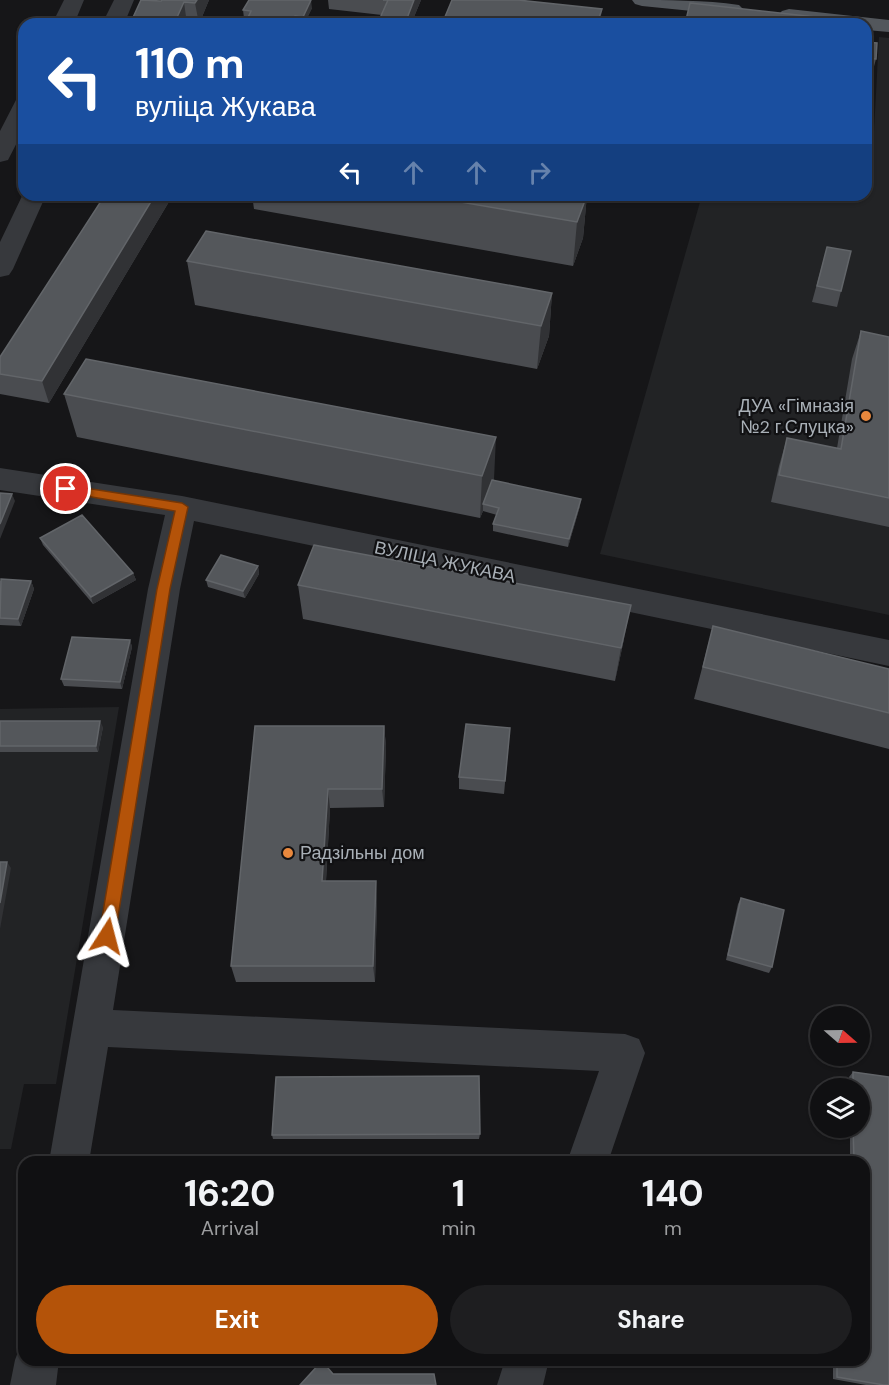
<!DOCTYPE html>
<html lang="en">
<head>
<meta charset="utf-8">
<style>
  :root { --surface:#101012; --page:#1e1e20; --text:#f1f3f6; --muted:#9c9d9f; --line:#303032; --accent:#b45309 }
  body { margin:0; font-family:"DM Sans",sans-serif; background:var(--page); color:var(--text); height:100vh; display:flex; flex-direction:column; font-size:22px; white-space:nowrap }
  * { box-sizing:border-box; margin:0 }
  p { font-size:20px; color:var(--muted) }
  .icon { flex:none; width:33px; height:33px; fill:none; stroke:currentColor; stroke-width:2; stroke-linecap:round; stroke-linejoin:round }
  .map { position:relative; flex:1; overflow:hidden }
  .panel { position:absolute; left:18px; top:1156px; width:852px; height:210px; display:flex; flex-direction:column; background:var(--surface); border-radius:18px; box-shadow:0 2px 4px #0004,0 0 0 2px var(--line) }
  .panel>* { flex:none }
  .banner { position:absolute; left:18px; top:18px; width:854px; height:183px; border-radius:18px; box-shadow:0 2px 4px #0004,0 0 0 2px var(--line); background:#1a4fa0; color:#fff; overflow:hidden }
  .needle { width:39px; rotate:110deg }
  .fabs { position:absolute; left:810px; top:1006px; display:grid; gap:12px }
  .fabs a { display:grid; place-items:center; width:60px; height:60px; border-radius:50%; background:var(--surface); box-shadow:0 2px 4px #0004,0 0 0 2px var(--line); font-size:30px }
  .pin { position:absolute; display:grid; place-items:center; width:51px; height:51px; color:#fff; margin:-26px; border:3px solid #fff; border-radius:50%; box-shadow:0 2px 6px #0007 }
  .me { position:absolute; width:66px; margin:-33px; rotate:9deg; stroke-linejoin:round; filter:drop-shadow(0 0 4px #0008) }
  .turn { display:flex; align-items:center; gap:21px; height:126px; padding:0 18px; font-size:27px }
  .turn .icon { width:78px; height:78px; stroke-width:2.5 }
  .turn b { display:block; font-size:42px; line-height:51px }
  .lanes { display:flex; align-items:center; height:57px; padding:0 18px; background:#0003; justify-content:center; gap:30px; direction:ltr }
  .lanes .off { opacity:.35 }
  .eta { display:flex; justify-content:space-evenly; align-items:center; height:102px; text-align:center }
  .eta b { font-size:36px; font-weight:700; line-height:42px }
  .cta { display:flex; gap:12px; margin-top:auto; padding:12px 18px }
  .cta a { flex:1; height:69px; border-radius:36px; background:var(--accent); color:#fff; font-size:24px; font-weight:700; line-height:69px; text-align:center }
  .cta a+a { background:var(--page); color:var(--text) }
  .map>svg:first-child { display:block }
  .built { fill:#222325 }
  .lines { fill:none; stroke-linecap:round; stroke-linejoin:round }
  .minor { fill:#37393d; fill-rule:evenodd }
  .major { fill:#53575c; fill-rule:evenodd }
  .wall { fill:#4a4c50 }
  .shaded-wall { fill:#313235 }
  .building { fill:#54575b; stroke:#626569; stroke-width:1.5 }
  .route { fill:#b45309; stroke:#753606; stroke-width:1.5 }
  .poi-dot { fill:#e9883d; stroke:#111113; stroke-width:2 }
  .labels { text-anchor:middle; dominant-baseline:central; stroke-width:4.5; stroke-linejoin:round; paint-order:stroke }
  .poi-label { font-size:18px; fill:#a9b0b7; stroke:#111113; text-anchor:end }
  .street-label { font-size:18px; fill:#a9b0b7; stroke:#111113 }
</style>
</head>
<body>
<div class="map">
<svg width="889" height="1385" viewBox="0 0 889 1385">
  <rect width="100%" height="100%" fill="#161618"/>
  <path class="built" d="M879 37 889 38V615L600 554 702 195H866V187H871Z
    M119 707 56 1084H24L11 1149H0V709Z"/>
  <g class="lines">
    <path class="minor" d="M64 0H84L74 24H52Z
      M114 0H134L124 24H102Z
      M24 98V129L8 160 0 162V131L16 100Z
      M24 192V195H46L13 269 9 275 0 277V242Z
      M0 468 182 496 889 640V666L194 521 180 589 113 1010 625 1034 639 1039 645 1053 608 1162H567L599 1071 108 1047 89 1162H49L148 589 165 515 0 490Z
      M24 1343V1360H59L56 1385H10L15 1360 21 1344Z
      M505 1360H549L543 1385H497Z"/>
    <path class="major" d="M632 0C667 0 705 0 739 5L743 9 739 13 732 15 642 6 635 4Z
      M789 9 889 20V32L866 30V24H813L782 19 778 15 782 11Z"/>
  </g>
  <path class="wall" d="M162 0H209L199 24H130Z
    M328 0H421L411 24H381L380 18 382 15 329 9Z
    M312 8 304 24H245L248 19 244 18 243 10Z
    M866 42 876 59 872 74H866Z
    M105 195H173L49 403 0 394V357Z
    M252 195H587L583 238 573 266 254 209Z
    M827 247 841 291 837 307 812 302Z
    M187 261 552 293 549 336 537 369 195 305Z
    M861 331 889 337V527L771 502 779 466 787 438 837 448 852 359Z
    M86 359 494 479 493 481 580 506 568 547 493 531V524L497 515 483 511 480 518 77 437 64 394Z
    M40 538 133 573 136 580 93 604 43 545Z
    M258 566 259 574 245 598 208 587 206 580Z
    M0 581H31L34 589 21 626 0 625Z
    M298 585 624 639 615 681 303 619Z
    M713 626 889 669V749L694 699Z
    M130 640 132 647 122 689 64 686 61 679Z
    M0 721 103 727 98 752H0Z
    M255 726H384L386 746 384 807 330 808 326 881 377 898 375 982H236L231 966Z
    M510 728 504 794 459 789V777Z
    M741 898 772 967 769 973 726 960 738 904Z
    M853 1072 889 1077V1385H866L833 1379V1360H864V1162H832L836 1157 850 1160V1128H860V1089H849V1077Z
    M480 1134 479 1139H273L272 1135Z"/>
  <path class="shaded-wall" d="M197 0H209L199 24 195 3Z
    M311 0 312 8 304 24 303 17Z
    M414 0H421L411 24H406V21Z
    M184 2 187 24H174Z
    M602 9 600 24H597Z
    M295 16 296 24H291Z
    M155 195H173L49 403 42 381Z
    M587 195 583 238 573 266 577 222Z
    M552 293 549 336 537 369 541 326Z
    M496 437 494 479 485 505 483 504V511L480 518 482 476Z
    M12 494 15 501 0 539V524Z
    M581 499 580 506 568 547 569 539Z
    M258 566 259 574 245 598 243 591Z
    M133 573 136 580 93 604 91 597Z
    M31 581 34 589 21 626 18 619Z
    M631 605 624 639 615 681 621 648Z
    M130 640 132 647 122 689 120 682Z
    M100 721 103 727 98 752 96 746Z
    M384 726 386 746 384 807 382 789Z
    M328 789 330 808 325 898 322 881Z
    M7 862 11 868 0 929V903Z
    M376 881 377 898 375 982 373 966Z"/>
  <path class="building" d="M141 0 161 1 162 0H197L195 3 184 2 174 24H130Z
    M249 0H311L303 17 295 16 291 24H245L251 11 243 10Z
    M383 0H414L406 21 380 18 388 0Z
    M452 0H518L602 9 597 24H442Z
    M690 3 833 19 832 24H685Z
    M625 20 661 24H625Z
    M866 42 877 43 876 59 866 58Z
    M105 195H155L42 381 0 374V357Z
    M420 195H587L577 222Z
    M206 231 552 293 541 326 187 261Z
    M827 247 851 251 841 291 817 286Z
    M861 331 889 337V498L779 475 787 438 841 449Z
    M86 359 496 437 482 476 64 394Z
    M492 480 581 499 569 539 493 524 499 508 483 504Z
    M0 493 12 494 0 524Z
    M82 515 133 573 91 597 40 538Z
    M314 545 631 605 621 648 298 585Z
    M221 555 258 566 243 591 206 580Z
    M1 579 31 581 18 619 0 618Z
    M713 626 889 669V713L703 667Z
    M72 637 130 640 120 682 61 679Z
    M0 721H100L96 746H0Z
    M466 724 510 728 505 781 459 777Z
    M255 726H384L382 789H328L322 881H376L373 966H231Z
    M0 862H7L0 903Z
    M741 898 784 910 772 967 728 955Z
    M853 1072 889 1077V1385H884L837 1377V1360H864V1162H836V1157L854 1160 853 1128H860V1089H853Z
    M479 1076 480 1134 272 1135 276 1077Z
    M322 1361 333 1374H434L436 1385H300Z"/>
  <path class="route" d="M66 485 182 503 188 507 170 589 115 936 112 941 107 943 101 941 99 936 157 589 175 511 62 492 60 489Z"/>
  <g class="poi-dot">
    <circle cx="866" cy="416" r="6"/>
    <circle cx="288" cy="853" r="6"/>
  </g>
  <g class="labels">
    <g class="poi-label">
      <text x="854" y="406">ДУА «Гімназія<tspan x="854" dy="21">№2 г.Слуцка»</tspan></text>
      <text x="300" y="853" text-anchor="start">Радзільны дом</text>
    </g>
    <g class="street-label">
      <text transform="translate(445 562) rotate(12)">ВУЛІЦА ЖУКАВА</text>
    </g>
  </g>
</svg>
<div class="fabs">
<a><svg class="needle" viewBox="-14 -14 28 28"><path d="M0-13l5 13h-10z" fill="#e53935"/><path d="M0 13l5-13h-10z" fill="#9c9d9f"/></svg></a>
<a><svg class="icon" aria-label="layers" viewBox="0 0 24 24"><path d="M12 4l9 5-9 5-9-5zM3 14l9 5 9-5"/></svg></a>
</div>
<div class="pin" style="left:66px;top:489px;background:#d93025"><svg class="icon" aria-label="arrive" viewBox="0 0 24 24"><path d="M6 21V4h12l-3 4 3 4H6"/></svg></div>
<svg class="me" style="left:107px;top:936px" viewBox="-20 -20 40 40"><path d="M0-17L14 15 0 8-14 15z" fill="#b45309" stroke="#fff" stroke-width="4"/></svg>
<div class="banner">
<div class="turn"><svg class="icon" aria-label="left" viewBox="0 0 24 24"><path d="M17 20v-9H6M10 6l-5 5 5 5"/></svg><div><b>110 m</b>вуліца Жукава</div></div>
<div class="lanes"><svg class="icon" aria-label="left" viewBox="0 0 24 24"><path d="M17 20v-9H6M10 6l-5 5 5 5"/></svg><svg class="icon off" aria-label="ahead" viewBox="0 0 24 24"><path d="M12 20V5M6 11l6-6 6 6"/></svg><svg class="icon off" aria-label="ahead" viewBox="0 0 24 24"><path d="M12 20V5M6 11l6-6 6 6"/></svg><svg class="icon off" aria-label="right" viewBox="0 0 24 24"><path d="M7 20v-9h11M14 6l5 5-5 5"/></svg></div>
</div>
<section class="panel">
<div class="eta">
<div><b>16:20</b><p>Arrival</p></div>
<div><b>1</b><p>min</p></div>
<div><b>140</b><p>m</p></div>
</div>
<div class="cta"><a>Exit</a><a>Share</a></div>
</section>
</div>
</body>
</html>
